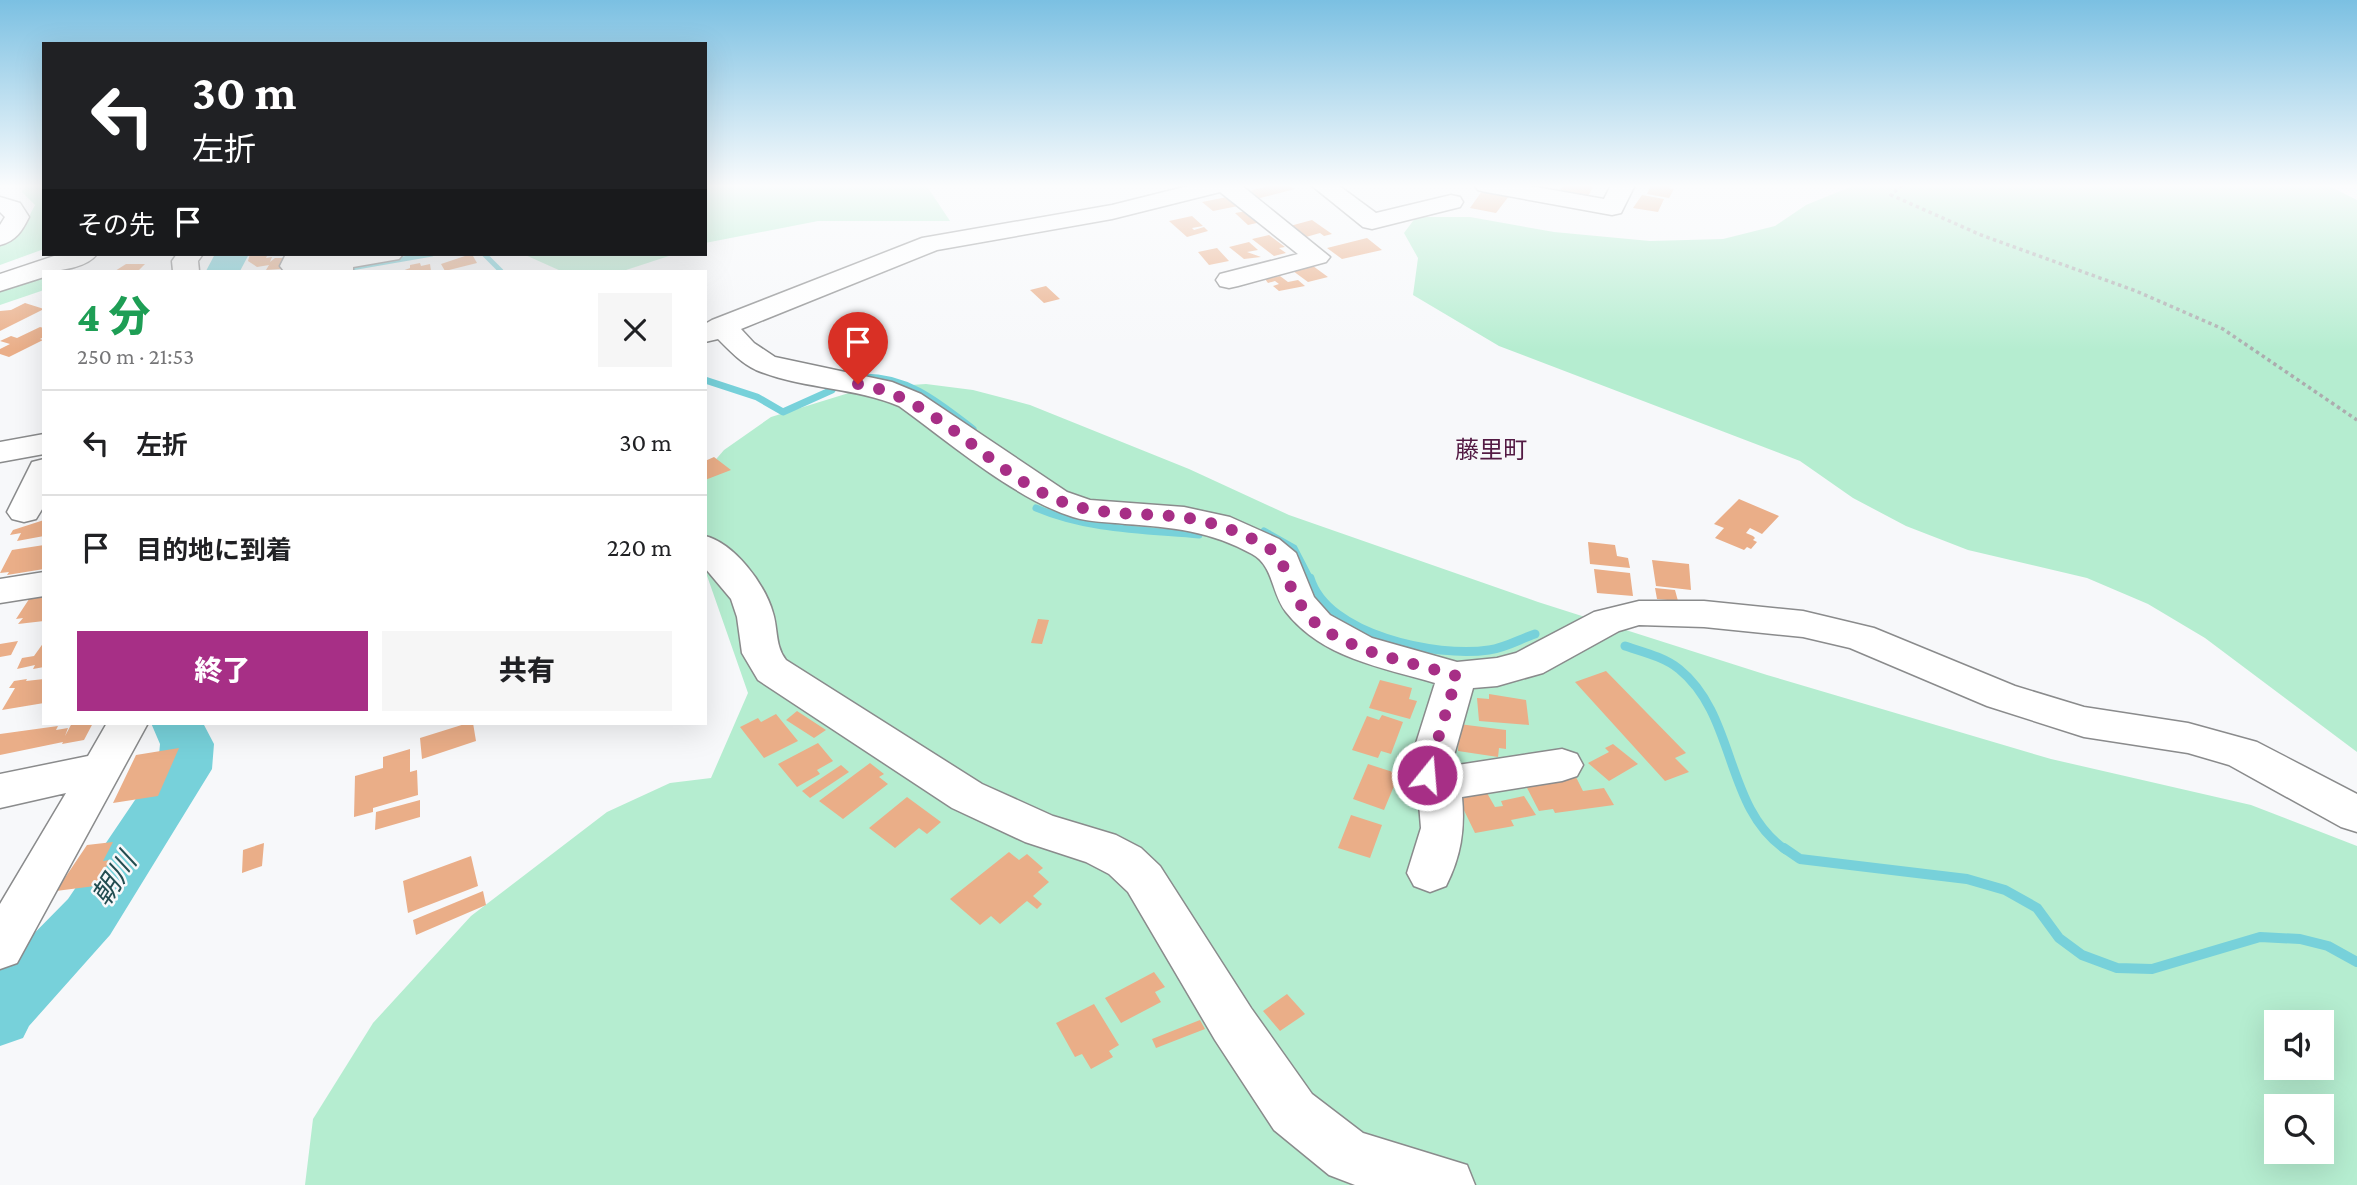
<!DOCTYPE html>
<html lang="ja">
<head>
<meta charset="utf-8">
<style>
  :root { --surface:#fff; --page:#f6f6f6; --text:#202124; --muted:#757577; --line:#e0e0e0; --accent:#a72f86 }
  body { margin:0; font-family:"Crimson Pro","Noto Sans JP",serif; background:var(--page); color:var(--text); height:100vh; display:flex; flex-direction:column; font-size:26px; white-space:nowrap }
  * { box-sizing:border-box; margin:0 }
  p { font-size:23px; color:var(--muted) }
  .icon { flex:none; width:38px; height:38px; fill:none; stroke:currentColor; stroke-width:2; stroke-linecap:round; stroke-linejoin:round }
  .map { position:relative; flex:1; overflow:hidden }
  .details { position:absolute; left:42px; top:270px; width:665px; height:455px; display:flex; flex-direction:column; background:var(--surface); border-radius:0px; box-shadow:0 7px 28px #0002 }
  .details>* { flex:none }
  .top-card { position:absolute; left:42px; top:42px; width:665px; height:214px; border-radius:0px; box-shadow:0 7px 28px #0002; background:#202124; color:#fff; overflow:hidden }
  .controls { position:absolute; left:2264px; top:1010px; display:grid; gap:14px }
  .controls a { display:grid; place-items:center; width:70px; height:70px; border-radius:0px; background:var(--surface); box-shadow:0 7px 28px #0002; font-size:35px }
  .pin { position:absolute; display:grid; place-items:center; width:60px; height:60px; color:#fff; margin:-72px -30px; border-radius:50% 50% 50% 0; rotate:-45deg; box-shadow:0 0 7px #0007 }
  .pin .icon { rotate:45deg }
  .me { position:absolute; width:77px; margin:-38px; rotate:17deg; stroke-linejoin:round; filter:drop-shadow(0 0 5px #0008) }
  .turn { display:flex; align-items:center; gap:24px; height:147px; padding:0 35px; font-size:32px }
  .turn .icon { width:91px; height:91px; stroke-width:2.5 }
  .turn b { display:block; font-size:49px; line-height:60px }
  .then { display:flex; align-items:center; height:66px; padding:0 35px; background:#0003; gap:14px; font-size:26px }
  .round { display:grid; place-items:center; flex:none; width:74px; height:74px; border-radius:0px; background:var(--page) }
  .headline { display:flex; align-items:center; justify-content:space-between; height:119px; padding:0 35px }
  h1 { font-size:42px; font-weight:800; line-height:52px; color:#1e9e55 }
  .primary-button { display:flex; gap:14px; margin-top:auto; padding:14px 35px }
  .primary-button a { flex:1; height:80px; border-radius:0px; background:var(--accent); color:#fff; font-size:28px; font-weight:800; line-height:80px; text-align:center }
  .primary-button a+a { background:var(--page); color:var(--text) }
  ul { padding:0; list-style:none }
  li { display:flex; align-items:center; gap:21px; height:105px; padding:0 35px; border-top:2px solid var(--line) }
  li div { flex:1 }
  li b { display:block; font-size:26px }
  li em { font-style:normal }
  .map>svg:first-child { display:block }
  .green { fill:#b5edd0; fill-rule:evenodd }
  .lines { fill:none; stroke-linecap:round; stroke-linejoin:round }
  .stream-far3 { stroke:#77d1da; stroke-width:5 }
  .stream-far2 { stroke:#77d1da; stroke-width:7 }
  .stream-far1 { stroke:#77d1da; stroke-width:9 }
  .stream { stroke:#77d1da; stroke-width:10 }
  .river { fill:#77d1da; fill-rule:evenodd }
  .building { fill:#eaae88 }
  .minor-casing { stroke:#8a8b8c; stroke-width:3 }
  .path { stroke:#acacae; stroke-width:3.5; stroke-dasharray:3.5 3.5; stroke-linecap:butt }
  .minor { fill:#fff; fill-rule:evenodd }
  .route { stroke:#a72f86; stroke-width:12; stroke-dasharray:0 21.6 }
  .labels { text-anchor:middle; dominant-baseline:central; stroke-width:5; stroke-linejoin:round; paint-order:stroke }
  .quarter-label { font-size:24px; fill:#531a43; stroke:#f7f8fa }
  .near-water-label { font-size:28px; font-style:italic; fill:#234d51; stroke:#f7f8fa }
</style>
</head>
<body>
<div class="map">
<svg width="2357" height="1185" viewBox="0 0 2357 1185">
  <rect width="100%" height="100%" fill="#f7f8fa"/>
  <path class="green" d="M26 185H44V249L0 265V243L22 230 35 205 22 192Z
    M705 185H926L950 221H818L705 243Z
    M1855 185H2327L2357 200V752L2205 638 2148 604 2087 578 1968 550 1906 526 1853 498 1800 461 1499 346 1413 295 1418 258 1404 233 1416 217H1470L1554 232 1650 241 1723 239 1775 226 1806 205Z
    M523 254H675L623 271H561Z
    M44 274V290L0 305V289Z
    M926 384 973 390 1030 405 1189 469 1289 515 1538 602 1767 675 2051 759 2251 805 2357 846V1185H305L313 1119 373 1023 471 916 607 812 670 783 711 778 748 693 705 570V472L724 450 771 417 865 388ZM2277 1022H2322V1068H2277ZM2277 1106H2322V1152H2277Z"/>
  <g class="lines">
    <path class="stream-far3" d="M484 254 501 271
      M334 271 432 254"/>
    <path class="stream-far2" d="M864 377C909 377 939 403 973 429
      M705 380 757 397 783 412 832 390
      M1036 508C1088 530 1143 530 1199 535
      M1264 531 1294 548 1310 579"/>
    <path class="stream-far1" d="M1310 578C1327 635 1436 658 1489 650 1505 648 1520 639 1535 634
      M1625 646C1643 652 1664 657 1679 669 1737 716 1724 808 1786 850"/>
    <path class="stream" d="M1784 848 1800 859 1967 879 2005 890 2037 908 2059 938 2082 955 2117 968 2152 969 2260 937 2300 939 2328 946 2357 962"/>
    <path class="river" d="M215 254H249L240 271H206Z
      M151 723H203L214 744 212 769 110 935 29 1026 23 1038 0 1046V968L68 899 158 766 160 744Z"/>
  </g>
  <path class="building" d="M1272 185H1288L1295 189 1256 199 1245 192Z
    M1568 185H1583L1593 187 1587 198 1559 192 1563 186Z
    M1651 185 1671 186 1669 188 1674 189 1669 198 1647 194Z
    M1482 191 1509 196 1496 213 1470 208Z
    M1642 195 1664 199 1658 212 1633 208Z
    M1227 197 1238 206 1213 211 1202 202Z
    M1247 211 1261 222 1248 225 1235 213Z
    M1192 216 1203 226 1192 228 1194 230 1204 227 1208 231 1187 237 1169 221Z
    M1312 220 1332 234 1324 236 1320 233 1306 237 1290 226Z
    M1269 235 1285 247 1279 248 1286 253 1274 256 1252 239Z
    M1367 238 1382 250 1342 259 1327 248Z
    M1249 242 1258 250 1247 252 1261 257 1244 259 1229 247Z
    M1217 248 1229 261 1209 265 1198 252Z
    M250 254H268L266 258 272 257 270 262 275 258H286L281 269 266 270 269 265 257 267 248 261Z
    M468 255 473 256 477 263 445 271 441 264Z
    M420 263 421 266 430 264 431 271H402L410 268V265Z
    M126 264H145L138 271H115Z
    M1313 266 1328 277 1308 282 1293 271Z
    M1280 276 1288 282 1298 280 1305 286 1279 291 1273 286 1279 284 1275 281 1268 283 1265 279Z
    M1046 286 1060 299 1044 303 1030 290Z
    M25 303 44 309 0 331V311L11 310Z
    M40 327 44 328V337L40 339 43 340 9 357 0 354V349L10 344 0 341 11 336 17 338Z
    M714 457 731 470 705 480V461Z
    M1739 499 1779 516 1762 534 1750 528 1746 533 1753 536 1755 538 1753 540 1757 542 1751 549 1747 547 1744 550 1715 538 1724 528 1714 524Z
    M44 520V536L17 541 21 533 10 535 13 530Z
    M1588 542 1615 545 1617 556 1628 558 1630 568 1590 564Z
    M44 545V569L7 575 9 572 0 573 12 550Z
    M1652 560 1689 564 1691 590 1656 586Z
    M1594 569 1630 573 1633 596 1597 593Z
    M1655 588 1675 590 1678 601 1657 599Z
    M44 589V621L18 624 23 618 16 619 35 590Z
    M1038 619 1049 620 1042 644 1031 643Z
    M18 641 11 655 0 657V644Z
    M44 642V667L33 669 35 665 17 669 22 658 34 656Z
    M1606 671 1686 753 1675 758 1689 772 1665 781 1575 682Z
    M27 679 26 681 44 679V703L2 710 15 688H9L14 681Z
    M1380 680 1412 688 1409 699 1417 701 1410 719 1369 708Z
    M1489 694 1526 700 1529 725 1479 721 1477 698 1489 699Z
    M797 711 826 730 814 738 786 720Z
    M776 714 798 741 764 758 740 727 758 718 761 722Z
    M1382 715 1403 722 1391 754 1381 751 1378 758 1352 750 1367 716 1379 720Z
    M72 723H93L84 740 62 744 63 742 0 755V734L58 726 56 730 68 728 65 736Z
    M468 723H473L476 741 422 759 420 738Z
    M1459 724 1506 730V749L1499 748 1498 757 1458 751Z
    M818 743 833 761 817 770 820 774 797 787 778 764Z
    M1613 744 1638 764 1609 781 1588 763 1609 752 1605 748Z
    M179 748 158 796 113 803 136 755Z
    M410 749V772L417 770 418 795 373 808V812L354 817 355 776 383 768V757Z
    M870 763 884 774 879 777 888 784 843 819 819 801Z
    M1368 764 1399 774 1384 810 1353 799Z
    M841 765 849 772 810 798 802 791Z
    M1576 777 1583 791 1604 788 1614 805 1555 813 1553 809 1539 811 1525 784Z
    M1487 793 1495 807 1503 806 1501 801 1524 796 1536 815 1511 820 1514 826 1475 833 1458 798Z
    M907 797 941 822 927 834 919 828 895 848 869 828Z
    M420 800V817L375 830 376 812Z
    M1351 815 1382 825 1370 858 1338 848Z
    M113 842 103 861 110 860 95 886 56 891 87 845Z
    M264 843 262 866 242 873 243 850Z
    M1009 852 1019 860 1027 854 1043 868 1038 872 1049 882 1033 896 1042 904 1037 909 1027 901 1000 924 991 916 980 925 950 899Z
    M471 856 478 886 408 913 403 881Z
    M483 891 486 905 416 935 413 920Z
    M1154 972 1165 987 1155 992 1161 1002 1121 1023 1105 998Z
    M1287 994 1305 1014 1280 1031 1263 1011Z
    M1094 1004 1119 1045 1109 1051 1113 1057 1091 1069 1082 1054 1075 1057 1056 1023Z
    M1200 1020 1205 1029 1156 1048 1152 1039Z"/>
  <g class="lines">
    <defs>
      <path id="minor" d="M1192 185H1241L1330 257 1326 262 1238 286 1229 288 1220 286 1216 280 1220 274 1298 254 1220 192 1112 219 937 250 741 329 754 343 775 357 892 382 921 394 1067 492 1090 500 1184 507 1230 517 1279 539 1296 553 1314 597 1330 615 1372 638 1457 662 1497 658 1516 653 1594 612 1639 601H1704L1803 611 1874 628 2015 686 2084 707 2188 723 2257 742 2357 794V832L2341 827 2229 765 2188 753 2084 737 1987 706 1850 648 1803 637 1704 627 1639 625 1619 631 1543 673 1497 686 1473 688 1451 766 1562 749 1577 754 1583 765 1577 776 1562 781 1462 797C1465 830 1461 856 1446 886L1430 892 1414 886 1407 873 1421 828 1418 791 1406 775 1435 683C1381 667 1322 658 1286 612 1271 593 1274 566 1252 554 1211 531 1171 527 1125 524 1108 522 1089 522 1073 517 1015 499 949 442 899 406 853 387 802 389 756 370 741 363 729 350 718 339L705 342V324L712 320 922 238 1112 205Z
        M1311 185H1338L1376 213 1451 195 1460 197 1463 202 1460 207 1372 229 1363 227Z
        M1474 185H1524L1604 199 1611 185H1635L1621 213 1612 215 1486 192 1478 190Z
        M0 197 20 203 29 217C22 231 16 241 0 245V225L5 217 0 212Z
        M60 254H97C87 268 59 271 44 271V277L0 291V274Z
        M177 254H203L198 261 199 271H173L172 261Z
        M286 254H312L311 256 403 254 399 259 353 267V271H284L280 266Z
        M44 434V454L0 462V442Z
        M44 459V506L36 519 24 522 12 519 7 512 32 462Z
        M705 536C734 543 765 584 773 613 778 629 775 646 786 660L982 784 1053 816 1116 835 1141 848 1160 866 1251 1008 1312 1094 1363 1133 1467 1165 1475 1185H1355L1329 1175 1274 1130 1215 1040 1128 892 1109 874 1086 862 1025 842 952 808 758 680 742 653 737 617 731 599 705 568Z
        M44 572V596L0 603V579Z
        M107 723H148L17 963 0 969V904L66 793 0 808V774L88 756Z"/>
    </defs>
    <use href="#minor" class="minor-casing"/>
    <path class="path" d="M1902 185 1891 195 1981 235 2136 291 2223 329 2357 420"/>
    <use href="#minor" class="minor"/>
  </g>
  <linearGradient id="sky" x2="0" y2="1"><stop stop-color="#7bc0e2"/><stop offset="0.53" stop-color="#fbfcfd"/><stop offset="1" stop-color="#fbfcfd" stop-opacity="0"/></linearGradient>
  <rect width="2357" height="351" fill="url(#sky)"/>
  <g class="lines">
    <path class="route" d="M858 384C937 397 986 470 1058 500 1098 517 1140 512 1183 517 1210 521 1243 532 1267 547 1290 561 1285 587 1301 605 1306 611 1311 620 1318 625 1357 654 1411 662 1457 676L1427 775"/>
  </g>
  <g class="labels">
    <g class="quarter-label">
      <text x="1491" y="449">藤里町</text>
    </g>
    <g class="near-water-label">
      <text transform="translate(114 879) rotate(-57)">朝川</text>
    </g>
  </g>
</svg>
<div class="controls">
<a><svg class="icon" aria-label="sound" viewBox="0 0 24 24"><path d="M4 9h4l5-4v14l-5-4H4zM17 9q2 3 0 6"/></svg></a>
<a><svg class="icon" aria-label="search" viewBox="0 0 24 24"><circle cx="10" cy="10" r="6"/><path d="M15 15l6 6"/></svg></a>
</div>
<div class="pin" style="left:858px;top:384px;background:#d93025"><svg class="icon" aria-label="arrive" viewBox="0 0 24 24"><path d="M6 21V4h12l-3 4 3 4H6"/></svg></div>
<svg class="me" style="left:1427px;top:775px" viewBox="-20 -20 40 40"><circle r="17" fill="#a72f86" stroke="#fff" stroke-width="3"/><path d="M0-11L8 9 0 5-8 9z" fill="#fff"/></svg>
<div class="top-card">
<div class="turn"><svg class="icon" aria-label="left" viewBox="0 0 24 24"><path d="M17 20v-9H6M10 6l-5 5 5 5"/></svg><div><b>30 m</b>左折</div></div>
<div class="then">その先<svg class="icon" aria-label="arrive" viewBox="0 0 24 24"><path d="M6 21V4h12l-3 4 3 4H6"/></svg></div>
</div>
<section class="details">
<div class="headline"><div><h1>4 分</h1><p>250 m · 21:53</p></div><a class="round"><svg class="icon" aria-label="close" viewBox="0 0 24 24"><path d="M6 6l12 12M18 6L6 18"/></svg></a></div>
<ul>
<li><svg class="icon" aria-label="left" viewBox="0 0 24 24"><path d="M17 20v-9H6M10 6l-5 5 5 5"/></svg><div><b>左折</b></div><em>30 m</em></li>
<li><svg class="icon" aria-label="arrive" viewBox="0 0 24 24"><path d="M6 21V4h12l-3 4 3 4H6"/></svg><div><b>目的地に到着</b></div><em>220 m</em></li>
</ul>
<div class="primary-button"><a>終了</a><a>共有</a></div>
</section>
</div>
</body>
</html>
